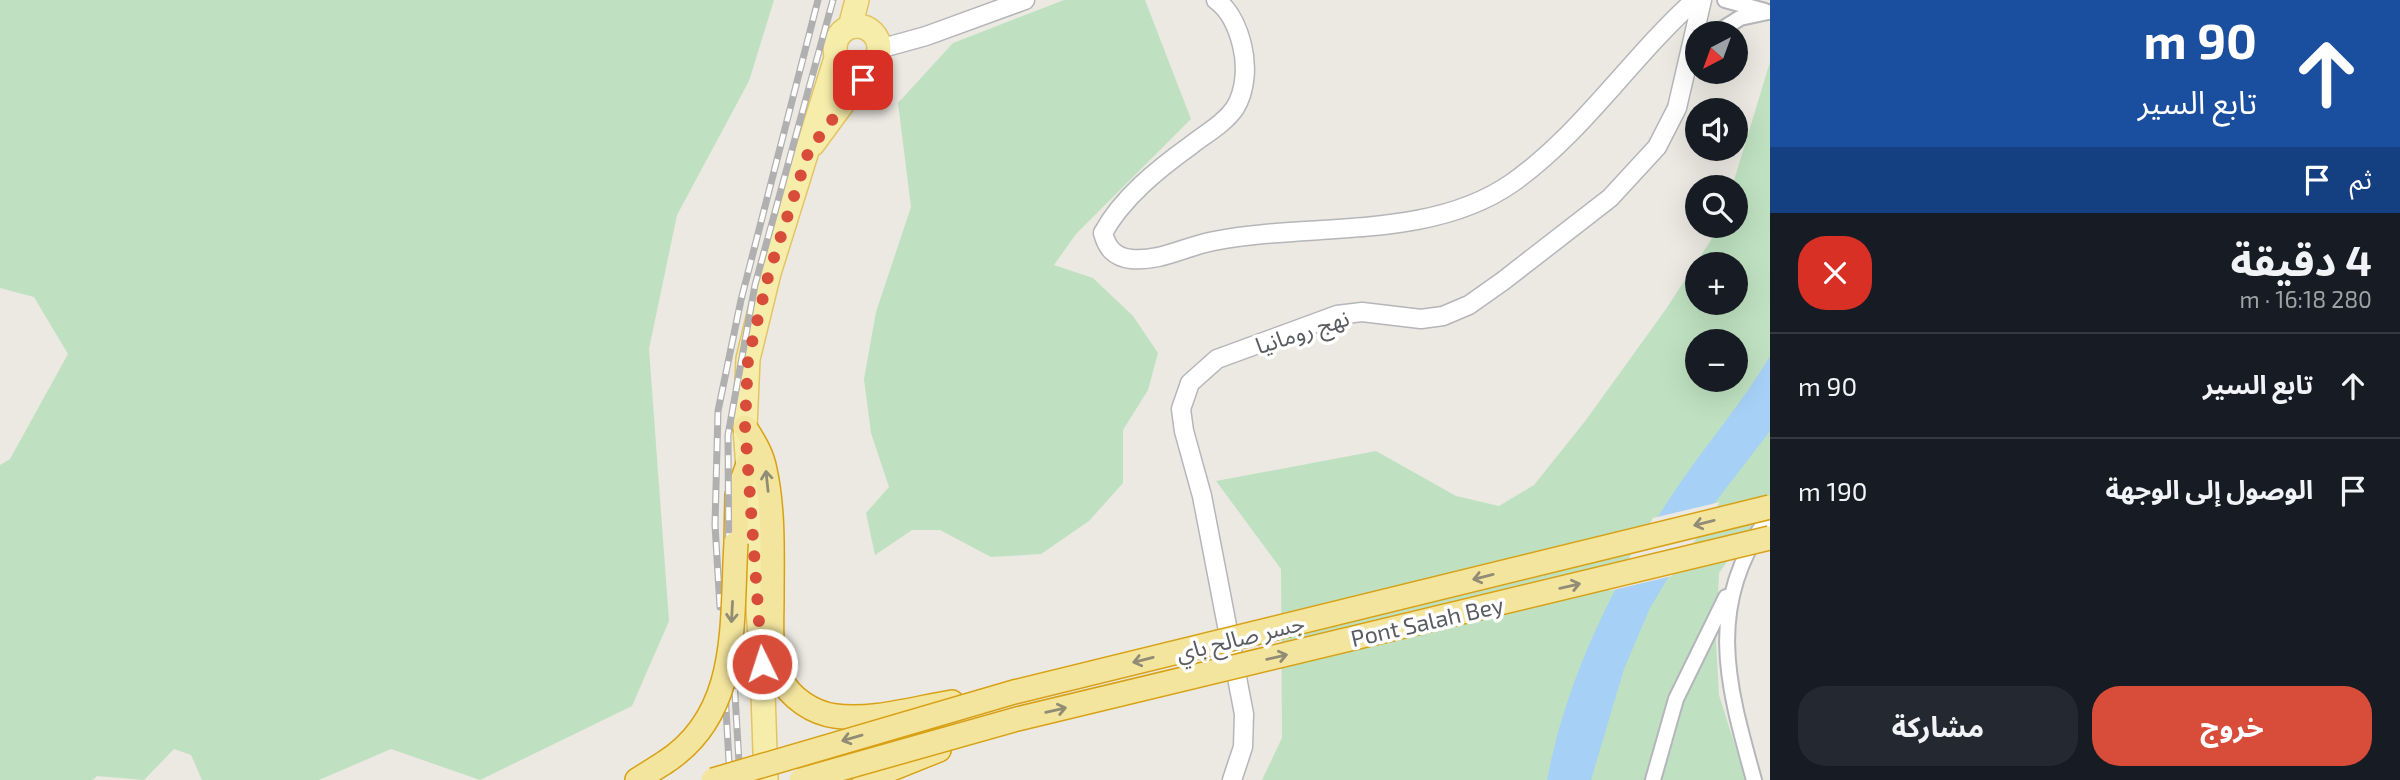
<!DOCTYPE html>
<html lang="ar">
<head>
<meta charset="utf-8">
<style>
  :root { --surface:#171b24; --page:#242831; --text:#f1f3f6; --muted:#9ea1a6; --line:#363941; --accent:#d84c3a }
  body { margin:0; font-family:"Exo 2","Noto Sans Arabic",sans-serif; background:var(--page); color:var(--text); direction:rtl; height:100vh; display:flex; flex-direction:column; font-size:26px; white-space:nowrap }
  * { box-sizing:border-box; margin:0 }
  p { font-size:23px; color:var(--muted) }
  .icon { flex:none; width:38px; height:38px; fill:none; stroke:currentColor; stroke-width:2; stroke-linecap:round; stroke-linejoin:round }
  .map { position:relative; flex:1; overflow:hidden; direction:ltr }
  .details { display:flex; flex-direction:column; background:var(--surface); width:630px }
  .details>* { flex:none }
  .guide { background:#1a4fa0; color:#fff; overflow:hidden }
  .needle { width:46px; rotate:221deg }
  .fabs { position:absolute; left:1685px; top:21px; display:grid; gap:14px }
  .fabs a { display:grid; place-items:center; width:63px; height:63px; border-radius:50%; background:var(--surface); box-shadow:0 7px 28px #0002; font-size:35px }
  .pin { position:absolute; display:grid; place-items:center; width:60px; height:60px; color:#fff; margin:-30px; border-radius:14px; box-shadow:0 4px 10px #0006 }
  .me { position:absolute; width:77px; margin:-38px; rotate:356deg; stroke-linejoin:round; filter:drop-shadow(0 0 5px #0008) }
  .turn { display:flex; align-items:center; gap:24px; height:147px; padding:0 28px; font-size:32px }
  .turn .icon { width:91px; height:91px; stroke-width:2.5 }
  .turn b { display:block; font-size:49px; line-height:60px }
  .then { display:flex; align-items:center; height:66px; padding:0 28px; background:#0003; gap:14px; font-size:26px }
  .round { display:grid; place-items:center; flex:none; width:74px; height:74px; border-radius:28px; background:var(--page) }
  .summary { display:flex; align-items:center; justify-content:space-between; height:119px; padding:0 28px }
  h1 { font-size:42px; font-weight:700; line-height:52px }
  .button { display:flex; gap:14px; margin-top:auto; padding:14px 28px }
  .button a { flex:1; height:80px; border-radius:28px; background:var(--accent); color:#fff; font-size:28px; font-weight:700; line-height:80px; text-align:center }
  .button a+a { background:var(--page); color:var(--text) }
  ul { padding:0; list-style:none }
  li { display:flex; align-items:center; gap:21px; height:105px; padding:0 28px; border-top:2px solid var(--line) }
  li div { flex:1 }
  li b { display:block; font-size:26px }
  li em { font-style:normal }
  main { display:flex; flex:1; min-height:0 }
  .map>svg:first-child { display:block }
  .green { fill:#bfe1c1; fill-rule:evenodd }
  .water { fill:#a6d0f6 }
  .pier { fill:#ebe9e1 }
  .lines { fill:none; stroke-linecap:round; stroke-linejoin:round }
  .minor-casing { stroke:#b4b6bb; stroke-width:18 }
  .tertiary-casing { stroke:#b4b6bb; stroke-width:21 }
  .primary-casing { stroke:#e3c462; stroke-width:26 }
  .trunk-casing { stroke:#d8a115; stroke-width:26 }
  .minor { stroke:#fff; stroke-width:14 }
  .tertiary { stroke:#fff; stroke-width:18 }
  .primary { stroke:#f7edaa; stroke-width:23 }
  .trunk { stroke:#f4e59e; stroke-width:23 }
  .rail-casing { stroke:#b0b0b1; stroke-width:7 }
  .rail { stroke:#fff; stroke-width:4.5; stroke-dasharray:13; stroke-linecap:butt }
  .trunk-bridge-casing { stroke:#d8a115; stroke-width:26; stroke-linecap:butt }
  .trunk-bridge { stroke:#f4e59e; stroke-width:23 }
  .oneway { stroke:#908c76 }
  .route { stroke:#d84c3a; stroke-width:12; stroke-dasharray:0 21.6 }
  .labels { text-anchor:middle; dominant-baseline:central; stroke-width:7; stroke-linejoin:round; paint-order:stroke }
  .street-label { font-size:23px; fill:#5a5c61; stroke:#fff }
</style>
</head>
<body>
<main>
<section class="details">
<div class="guide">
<div class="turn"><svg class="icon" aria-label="ahead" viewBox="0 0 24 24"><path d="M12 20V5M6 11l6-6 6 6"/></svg><div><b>90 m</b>تابع السير</div></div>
<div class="then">ثم<svg class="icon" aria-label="arrive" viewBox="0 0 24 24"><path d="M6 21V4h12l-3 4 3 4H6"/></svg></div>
</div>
<div class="summary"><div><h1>4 دقيقة</h1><p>280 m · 16:18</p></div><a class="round" style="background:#d93025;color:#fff"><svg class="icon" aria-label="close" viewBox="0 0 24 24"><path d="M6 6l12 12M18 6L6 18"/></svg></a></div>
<ul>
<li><svg class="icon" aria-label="ahead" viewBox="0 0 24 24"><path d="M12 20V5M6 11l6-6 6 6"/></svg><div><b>تابع السير</b></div><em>90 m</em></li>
<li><svg class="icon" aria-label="arrive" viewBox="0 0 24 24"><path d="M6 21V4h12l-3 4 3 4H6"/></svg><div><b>الوصول إلى الوجهة</b></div><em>190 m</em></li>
</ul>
<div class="button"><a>خروج</a><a>مشاركة</a></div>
</section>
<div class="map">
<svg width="1770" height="780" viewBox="0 0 1770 780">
  <rect width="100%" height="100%" fill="#ebe9e1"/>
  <path class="green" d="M0 0H774L749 81 677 215 649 349 669 621 632 706 480 780 391 749 319 780H202L191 755 174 749 144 780 97 776 93 780H0V465L10 459 68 354 34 297 0 288Z
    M1064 0H1145L1191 119 1076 234 1054 265 1093 278 1133 316 1158 353 1148 390 1123 430V483L1089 521 1041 554 991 557 940 530H912L875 555 866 513 889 487 871 433 864 379 876 312 911 207 898 103 953 43Z
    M1770 62V501L1719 573 1716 641 1719 695 1746 780H1262L1282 738 1281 569 1216 481 1376 451 1456 496 1499 506 1534 485 1586 420 1666 309 1720 226H1736V187H1732ZM1698 264H1736V303H1698ZM1698 341H1736V380H1698Z"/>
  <path class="water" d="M1770 356V431L1707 513 1650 608 1624 669 1591 780H1547C1568 672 1617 576 1678 486 1708 442 1743 402 1770 356Z"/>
  <path class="pier" d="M1720 502 1672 576 1609 591 1653 518Z"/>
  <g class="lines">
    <defs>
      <path id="minor" d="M1725 0 1765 11
        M1716 33 1740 18 1768 12
        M1653 780 1676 699 1726 597
        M1754 780C1726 680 1705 606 1770 514"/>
      <path id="tertiary" d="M1216 0C1230 10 1238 29 1242 45 1247 65 1246 90 1235 108 1224 124 1205 134 1190 146 1158 169 1122 198 1103 233 1107 248 1114 257 1131 259 1160 262 1186 246 1214 241 1309 222 1429 241 1512 183 1583 133 1631 57 1695 0
        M879 49 926 36 1025 0
        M1232 780 1243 747 1244 714 1202 496 1184 431 1181 409 1190 383 1217 359 1337 315 1362 312 1421 319 1443 316 1469 305 1503 281 1610 198 1657 147 1677 108 1702 0"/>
      <path id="primary" d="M835 48a22 22 0 1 1 44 0a22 22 0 1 1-44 0Z
        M850 27 857 0
        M813 144 871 65
        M766 780 762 664 745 427 748 359 769 273 836 58"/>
      <path id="trunk" d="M745 427C753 440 762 453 765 470 774 511 772 556 772 598 772 624 769 653 780 677 790 698 813 713 835 716 873 721 915 708 952 702
        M736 543 737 495 748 464
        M637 780 664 763
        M864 780 939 750"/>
    </defs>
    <use href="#minor" class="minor-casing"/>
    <use href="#tertiary" class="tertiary-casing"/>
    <use href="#primary" class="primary-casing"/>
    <use href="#trunk" class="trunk-casing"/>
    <use href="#minor" class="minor"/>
    <use href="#tertiary" class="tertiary"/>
    <use href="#primary" class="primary"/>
    <use href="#trunk" class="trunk"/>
    <defs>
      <path id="rail" d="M720 607 715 525 718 411 741 300 818 0
        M724 673 730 780
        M740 780 729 591 728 435 755 285 833 0"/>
    </defs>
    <use href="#rail" class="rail-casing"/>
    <use href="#rail" class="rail"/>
    <defs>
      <path id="trunk-bridge" d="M664 763C741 714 731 624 736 543
        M713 780 1014 692 1770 507
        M801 780 1017 719 1770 538"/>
    </defs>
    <use href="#trunk-bridge" class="trunk-bridge-casing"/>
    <use href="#trunk-bridge" class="trunk-bridge"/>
  </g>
  <defs><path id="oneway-shaft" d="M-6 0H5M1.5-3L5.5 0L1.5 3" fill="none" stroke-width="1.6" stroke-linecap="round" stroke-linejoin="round" transform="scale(1.75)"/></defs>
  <g class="oneway">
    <use href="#oneway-shaft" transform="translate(767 481) rotate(-96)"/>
    <use href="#oneway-shaft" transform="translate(1704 523) rotate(166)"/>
    <use href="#oneway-shaft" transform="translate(1483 577) rotate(166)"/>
    <use href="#oneway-shaft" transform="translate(1570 586) rotate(-13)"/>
    <use href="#oneway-shaft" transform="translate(732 612) rotate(93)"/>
    <use href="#oneway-shaft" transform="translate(1277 657) rotate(-13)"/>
    <use href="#oneway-shaft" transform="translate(1143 660) rotate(166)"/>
    <use href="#oneway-shaft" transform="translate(1056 710) rotate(-13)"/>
    <use href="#oneway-shaft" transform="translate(852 738) rotate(164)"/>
  </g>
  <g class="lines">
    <path class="route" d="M762 664 745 426 748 359 769 273 809 150 863 80"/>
  </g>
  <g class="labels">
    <g class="street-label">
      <text transform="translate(1302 331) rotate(-18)">نهج رومانيا</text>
      <text transform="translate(1427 621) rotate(-13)">Pont Salah Bey</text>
      <text transform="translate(1240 637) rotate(-14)">جسر صالح باي</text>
    </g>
  </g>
</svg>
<div class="fabs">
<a><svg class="needle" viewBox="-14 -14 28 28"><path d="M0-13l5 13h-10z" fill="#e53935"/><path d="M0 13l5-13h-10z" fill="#9ea1a6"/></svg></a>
<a><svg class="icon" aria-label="sound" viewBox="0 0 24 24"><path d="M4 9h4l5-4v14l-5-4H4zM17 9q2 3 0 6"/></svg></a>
<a><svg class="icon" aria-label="search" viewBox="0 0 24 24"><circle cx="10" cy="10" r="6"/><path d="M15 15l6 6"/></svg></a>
<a>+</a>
<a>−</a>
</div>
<div class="pin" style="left:863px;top:80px;background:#d93025"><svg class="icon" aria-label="arrive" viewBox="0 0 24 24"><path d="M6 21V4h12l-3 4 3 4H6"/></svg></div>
<svg class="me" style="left:762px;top:664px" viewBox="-20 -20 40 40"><circle r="17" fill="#d84c3a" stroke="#fff" stroke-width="3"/><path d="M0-11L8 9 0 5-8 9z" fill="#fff"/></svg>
</div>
</main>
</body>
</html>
